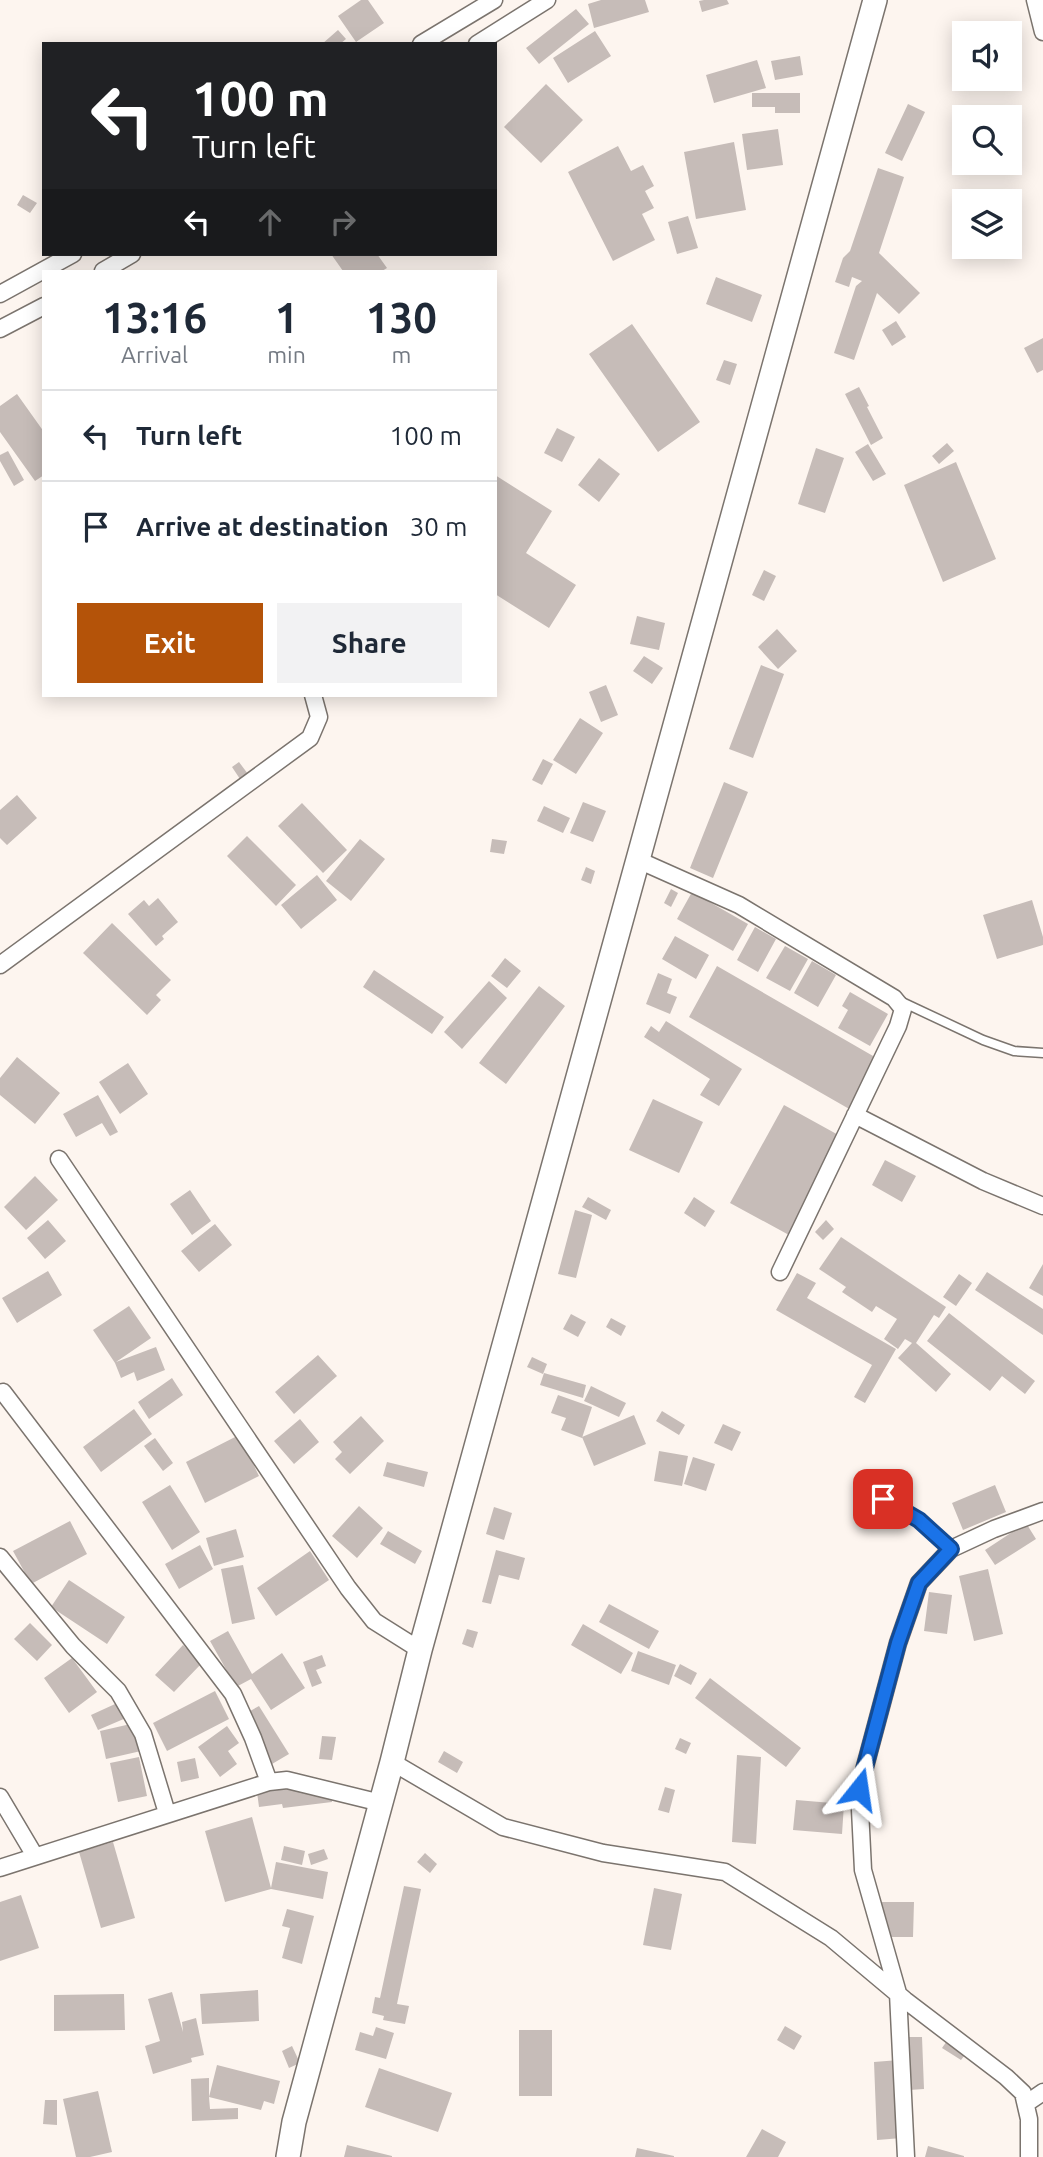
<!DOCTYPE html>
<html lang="en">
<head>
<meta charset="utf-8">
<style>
  :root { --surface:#fff; --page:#f2f2f3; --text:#1f2937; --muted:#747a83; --line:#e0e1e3; --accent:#b45309 }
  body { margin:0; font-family:Ubuntu,sans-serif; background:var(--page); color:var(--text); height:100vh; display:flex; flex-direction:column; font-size:26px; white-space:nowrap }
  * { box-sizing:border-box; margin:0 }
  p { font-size:23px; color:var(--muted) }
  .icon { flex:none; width:38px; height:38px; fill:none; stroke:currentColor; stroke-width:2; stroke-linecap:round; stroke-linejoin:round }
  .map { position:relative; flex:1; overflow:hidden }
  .sheet { position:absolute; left:42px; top:270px; width:455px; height:427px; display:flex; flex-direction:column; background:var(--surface); border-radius:0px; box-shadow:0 4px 18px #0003 }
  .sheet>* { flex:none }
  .banner { position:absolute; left:42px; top:42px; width:455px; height:214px; border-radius:0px; box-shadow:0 4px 18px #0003; background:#202124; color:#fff; overflow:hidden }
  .controls { position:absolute; left:952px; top:21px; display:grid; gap:14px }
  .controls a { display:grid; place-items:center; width:70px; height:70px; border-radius:0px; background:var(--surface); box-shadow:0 4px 18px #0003; font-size:35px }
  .pin { position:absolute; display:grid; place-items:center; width:60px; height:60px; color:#fff; margin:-30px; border-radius:14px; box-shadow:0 4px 10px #0006 }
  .me { position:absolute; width:77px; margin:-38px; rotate:15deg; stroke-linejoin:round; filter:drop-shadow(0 0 5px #0008) }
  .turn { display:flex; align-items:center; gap:24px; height:147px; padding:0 35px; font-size:32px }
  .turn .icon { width:91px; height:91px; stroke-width:2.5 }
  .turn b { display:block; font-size:49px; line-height:60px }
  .lanes { display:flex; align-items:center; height:66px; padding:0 35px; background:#0003; justify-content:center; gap:35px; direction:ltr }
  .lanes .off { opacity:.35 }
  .eta { display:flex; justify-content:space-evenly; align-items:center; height:119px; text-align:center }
  .eta b { font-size:42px; font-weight:600; line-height:49px }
  .cta { display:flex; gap:14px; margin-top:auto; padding:14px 35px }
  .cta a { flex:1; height:80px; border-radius:0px; background:var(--accent); color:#fff; font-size:28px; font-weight:600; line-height:80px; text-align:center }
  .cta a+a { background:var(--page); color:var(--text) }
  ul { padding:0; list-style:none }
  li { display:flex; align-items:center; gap:21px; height:91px; padding:0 35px; border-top:2px solid var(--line) }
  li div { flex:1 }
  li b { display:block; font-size:26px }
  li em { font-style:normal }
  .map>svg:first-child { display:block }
  .building { fill:#c6bcb8 }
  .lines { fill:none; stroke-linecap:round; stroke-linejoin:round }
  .service-casing { stroke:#7b746e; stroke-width:11 }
  .minor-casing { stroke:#7b746e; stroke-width:19 }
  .secondary-casing { stroke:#7b746e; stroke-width:26 }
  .service { stroke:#fff; stroke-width:8 }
  .minor { stroke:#fff; stroke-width:16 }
  .secondary { stroke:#fff; stroke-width:23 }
  .route-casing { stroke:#114b97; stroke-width:18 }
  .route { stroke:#1a73e8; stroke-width:12 }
</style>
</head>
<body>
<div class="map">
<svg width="1043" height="2157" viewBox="0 0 1043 2157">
  <rect width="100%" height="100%" fill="#fdf5ef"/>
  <path class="building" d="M361 0H368L384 23 356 42 338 16Z
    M601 0H645L649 12 594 28 588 4Z
    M704 0H727L729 4 702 12 699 1Z
    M576 9 589 24 539 64 526 48Z
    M338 30 346 39 340 44H322Z
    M595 31 611 56 568 83 553 58Z
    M800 56 803 75 775 80 771 61Z
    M757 60 766 88 714 103 706 75Z
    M546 84 583 120 541 163 504 127Z
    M752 93H800V113H775V107H752Z
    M908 104 925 112 902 161 885 153Z
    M778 129 783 165 747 170 742 134Z
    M734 142 746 210 696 219 684 152Z
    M618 146 631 171 643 165 654 186 645 191 654 208 642 214 655 240 613 261 568 172Z
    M878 168 904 177 879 253 920 293 899 314 877 293 854 360 834 353 856 286 862 281 852 277 849 287 835 282 843 258 850 251Z
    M23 195 37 203 30 213 17 205Z
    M688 216 698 248 677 254 668 222Z
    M331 254H377L387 268 382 271H343Z
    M716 277 762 295 752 322 706 304Z
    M896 321 906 337 892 346 882 330Z
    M632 324 700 422 658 452 589 354Z
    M1043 338V370L1037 373 1024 348Z
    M724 360 737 364 730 385 716 380Z
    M859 387 869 406 867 407 883 438 871 445 845 394Z
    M17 394 44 432V475L35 481 0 432V406Z
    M557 428 575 437 562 462 544 453Z
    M947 443 954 451 939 464 932 456Z
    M868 444 886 474 873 481 855 452Z
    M816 448 844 458 825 513 798 504Z
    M8 451 24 480 14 486 0 461V455Z
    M599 458 620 474 599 502 578 485Z
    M956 462 996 559 943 582 904 485Z
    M495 475 552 511 526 553 576 585 549 628 495 594Z
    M764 570 776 576 764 601 752 595Z
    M637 616 665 623 659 650 630 644Z
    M777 629 797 651 778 669 758 647Z
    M644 656 663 668 652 684 633 671Z
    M761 665 784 674 753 758 729 749Z
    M606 685 618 715 601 722 589 692Z
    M580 718 603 733 576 774 553 760Z
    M543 759 553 764 542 785 532 780Z
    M239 762 248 774 240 779 232 767Z
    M724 782 748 792 713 878 690 868Z
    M17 795 37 818 7 845 0 838V810Z
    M583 802 606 811 593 842 570 833Z
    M302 803 347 850 323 873 278 826Z
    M544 806 570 818 563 833 537 821Z
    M247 836 296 885 276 906 227 856Z
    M360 839 385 859 351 901 326 881Z
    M492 839 507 841 504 854 490 852Z
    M586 867 595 871 591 884 581 880Z
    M317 875 337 900 301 929 281 905Z
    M671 889 678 893 671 907 664 903Z
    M692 892 748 924 733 951 677 919Z
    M158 898 178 922 162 936 164 939 156 946 128 914 144 900 149 906Z
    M1032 900 1043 937V945L997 959 983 915Z
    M112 923 171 980 156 995 161 1000 147 1015 83 953Z
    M755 927 776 939 758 972 737 960Z
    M675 936 709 955 696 979 662 959Z
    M785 946 808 959 790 991 766 978Z
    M505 958 521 971 507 988 491 976Z
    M812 961 836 975 818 1007 794 993Z
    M717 966 880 1060 851 1110 689 1017Z
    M374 970 444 1017 432 1034 363 987Z
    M658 973 672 979 667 993 677 997 670 1014 646 1004Z
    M489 981 507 998 462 1049 444 1032Z
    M539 986 565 1006 506 1084 479 1063Z
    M850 992 888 1014 870 1046 838 1028 848 1010 842 1006Z
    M666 1021 742 1069 719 1106 700 1095 710 1079 644 1037 651 1026 659 1032Z
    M17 1057 60 1093 35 1124 0 1095V1078Z
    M128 1063 148 1094 120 1114 99 1082Z
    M98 1095 118 1132 110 1136 102 1123 76 1137 63 1114Z
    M653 1099 703 1122 679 1173 629 1150Z
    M784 1105 842 1137 789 1235 730 1203Z
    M885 1160 916 1176 902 1202 872 1185Z
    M35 1176 58 1200 26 1230 4 1207Z
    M190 1190 211 1221 192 1235 170 1204Z
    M588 1197 611 1210 606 1220 582 1207Z
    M694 1197 715 1211 705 1227 684 1213Z
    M575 1210 592 1215 576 1278 558 1274Z
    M48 1220 66 1241 45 1259 27 1238Z
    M826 1220 834 1229 823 1240 815 1232Z
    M215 1224 232 1245 199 1272 181 1251Z
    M841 1237 946 1307 939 1318 934 1315 916 1343 951 1374 936 1392 898 1358 912 1343 905 1339 898 1349 884 1339 897 1319 876 1306 872 1312 842 1292 846 1287 819 1269Z
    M1043 1264V1296L1029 1288Z
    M48 1271 62 1295 17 1323 2 1298Z
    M987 1272 1043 1309V1335L975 1290Z
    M797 1273 816 1283 807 1298 896 1349 865 1403 854 1397 872 1365 776 1310Z
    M959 1274 972 1283 956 1306 943 1297Z
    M129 1306 151 1338 116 1362 156 1347 165 1370 137 1381 134 1372 121 1378 115 1363 93 1330Z
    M949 1313 1035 1381 1025 1394 1002 1376 990 1391 927 1341Z
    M571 1314 586 1322 578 1337 563 1329Z
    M611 1318 626 1326 621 1336 606 1327Z
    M318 1355 337 1376 294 1414 275 1392Z
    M532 1357 547 1364 543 1374 527 1367Z
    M544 1373 586 1385 583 1398 540 1385Z
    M172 1378 183 1395 149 1419 138 1402Z
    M591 1386 626 1403 619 1417 584 1401Z
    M558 1395 592 1407 582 1438 561 1430 566 1418 551 1413Z
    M134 1409 152 1434 101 1472 83 1447Z
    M662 1411 685 1425 679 1435 656 1421Z
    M634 1415 646 1444 594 1466 582 1437Z
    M361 1416 384 1441 350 1474 335 1459 342 1452 333 1442Z
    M300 1419 319 1442 294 1464 274 1441Z
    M723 1424 741 1432 732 1451 714 1443Z
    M239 1435 259 1476 205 1503 186 1462Z
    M155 1438 173 1463 163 1471 144 1446Z
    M659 1451 688 1456 682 1486 654 1481Z
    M693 1457 715 1464 706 1491 684 1484Z
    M387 1462 428 1472 424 1487 383 1476Z
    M170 1485 200 1532 172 1550 142 1502Z
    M995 1485 1006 1512 963 1530 952 1503Z
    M359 1506 383 1528 357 1558 332 1536Z
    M494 1507 512 1513 504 1540 486 1534Z
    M70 1521 87 1554 31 1584 13 1551Z
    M1026 1523 1036 1539 995 1565 985 1550Z
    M236 1529 244 1557 214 1566 206 1538Z
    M388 1531 422 1551 415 1564 380 1544Z
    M200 1545 213 1569 179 1589 165 1564Z
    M496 1550 525 1558 519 1580 499 1575 491 1604 482 1602Z
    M310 1551 329 1580 276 1616 257 1588Z
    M243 1565 255 1619 232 1624 221 1569Z
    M988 1569 1003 1634 974 1641 959 1576Z
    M69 1580 125 1617 107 1644 51 1607Z
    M929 1592 952 1595 947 1634 924 1631Z
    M609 1604 659 1631 649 1649 599 1622Z
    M30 1623 52 1645 37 1661 14 1639Z
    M583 1624 633 1653 621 1674 571 1645Z
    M467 1629 478 1632 473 1648 462 1644Z
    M228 1631 252 1674 282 1653 305 1688 271 1710 251 1679 236 1687 210 1641Z
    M183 1645 202 1663 174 1692 155 1675Z
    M638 1651 676 1665 669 1685 631 1671Z
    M322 1655 326 1666 316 1670 322 1683 312 1687 303 1662Z
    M72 1658 97 1692 69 1713 44 1678Z
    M680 1664 697 1673 691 1685 674 1676Z
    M710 1678 801 1748 786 1767 695 1698Z
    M215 1691 229 1719 167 1751 153 1723Z
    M126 1699 133 1715 98 1730 91 1715Z
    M259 1706 289 1754 272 1764 243 1715Z
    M135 1723 141 1751 106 1759 100 1731Z
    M227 1726 239 1743 228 1751 237 1764 220 1777 198 1747Z
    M322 1736 336 1737 332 1760 319 1759Z
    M680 1738 691 1743 686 1754 675 1749Z
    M444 1751 463 1762 457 1773 438 1762Z
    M737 1755 761 1757 756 1844 732 1842Z
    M139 1757 147 1796 118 1802 110 1763Z
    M195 1758 199 1778 181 1782 177 1762Z
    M330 1784 332 1802 283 1808 282 1804 259 1807 257 1792Z
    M665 1787 675 1790 669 1813 658 1810Z
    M796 1800 844 1804 842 1834 793 1830Z
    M252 1817 271 1888 276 1862 328 1872 323 1899 271 1889 225 1902 205 1831Z
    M113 1842 135 1918 101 1928 79 1852Z
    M284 1846 305 1851 302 1865 281 1860Z
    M324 1849 328 1859 311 1865 308 1854Z
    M425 1853 437 1864 430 1873 417 1862Z
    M404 1886 421 1889 397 2004 409 2006 405 2024 383 2020 384 2016 372 2013 375 1997 380 1998Z
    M654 1888 682 1894 671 1950 643 1945Z
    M21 1895 39 1948 0 1961V1902Z
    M880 1902H914L913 1937H880Z
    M287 1909 314 1916 302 1964 282 1958 290 1928 282 1926Z
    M258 1990 259 2021 202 2024 200 1994Z
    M172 1992 183 2032 182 2022 196 2018 204 2055 191 2058 192 2062 153 2074 145 2046 160 2041 148 1999Z
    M124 1994 125 2030 54 2031V1995Z
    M785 2026 802 2036 794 2050 777 2040Z
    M376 2027 394 2033 386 2059 355 2050 360 2032 373 2036Z
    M519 2030H552V2096H519Z
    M907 2037H922L924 2089 909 2090Z
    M949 2038 968 2051 961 2060 942 2048Z
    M292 2046 300 2063 289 2068 282 2051Z
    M899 2060 902 2138 877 2140 874 2062Z
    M217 2065 280 2081 274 2104 264 2101 261 2110 209 2097 210 2109 238 2108V2119L192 2121 191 2079 209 2078V2097Z
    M379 2068 452 2093 438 2132 365 2107Z
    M98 2091 112 2152 90 2157H76L63 2099Z
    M45 2100H57V2125L43 2124Z
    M762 2129 786 2142 778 2157H746Z
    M347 2145 392 2156V2157H344Z
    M928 2146 964 2156V2157H925Z
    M637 2148 674 2156V2157H635Z"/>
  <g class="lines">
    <defs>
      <path id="service" d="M900 1001 983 1040 1014 1051 1043 1053
        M866 1488 919 1520 951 1549"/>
      <path id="minor" d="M1035 0 1043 32
        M421 44 494 0
        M477 44 547 0
        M103 271 132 254
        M0 294 73 254
        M0 329 44 306
        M638 860 739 905 894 998 903 1009 898 1026 780 1272
        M0 965 310 738 319 717 313 695
        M855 1115 983 1181 1043 1206
        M59 1159 348 1588 374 1621 420 1650
        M3 1392 233 1694 253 1738 269 1782
        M0 1557 73 1646 118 1691 143 1734 167 1813
        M392 1762 503 1827 603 1853 725 1872 831 1938 905 2000 1006 2077 1023 2093 1029 2119V2157
        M0 1797 35 1856
        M0 1868 269 1782 287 1780 381 1803
        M1027 2103 1043 2092
        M906 2157 898 1993 863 1870 859 1789 898 1643 919 1583 951 1549 994 1529 1043 1511"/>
      <path id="secondary" d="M288 2157 294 2122 392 1762 420 1650 875 0"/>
    </defs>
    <use href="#service" class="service-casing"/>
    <use href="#minor" class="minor-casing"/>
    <use href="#secondary" class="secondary-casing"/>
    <use href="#service" class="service"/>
    <use href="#minor" class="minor"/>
    <use href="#secondary" class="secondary"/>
  </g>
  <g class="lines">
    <defs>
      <path id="route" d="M859 1789 898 1643 919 1583 951 1549 919 1520 883 1499"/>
    </defs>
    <use href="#route" class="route-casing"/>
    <use href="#route" class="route"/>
  </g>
</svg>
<div class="controls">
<a><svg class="icon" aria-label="sound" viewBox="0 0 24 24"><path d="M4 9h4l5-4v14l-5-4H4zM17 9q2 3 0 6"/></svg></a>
<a><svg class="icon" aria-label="search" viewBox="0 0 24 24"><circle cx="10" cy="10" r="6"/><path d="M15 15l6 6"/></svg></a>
<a><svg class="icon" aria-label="layers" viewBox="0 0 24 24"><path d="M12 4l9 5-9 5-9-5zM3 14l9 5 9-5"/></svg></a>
</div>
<div class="pin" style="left:883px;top:1499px;background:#d93025"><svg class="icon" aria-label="arrive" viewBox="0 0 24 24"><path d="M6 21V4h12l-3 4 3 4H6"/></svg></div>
<svg class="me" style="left:859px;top:1789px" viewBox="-20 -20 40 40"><path d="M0-17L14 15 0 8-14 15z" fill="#1a73e8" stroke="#fff" stroke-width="4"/></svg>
<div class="banner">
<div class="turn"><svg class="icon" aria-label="left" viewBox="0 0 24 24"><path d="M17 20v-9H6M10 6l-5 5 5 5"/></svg><div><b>100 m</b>Turn left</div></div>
<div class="lanes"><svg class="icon" aria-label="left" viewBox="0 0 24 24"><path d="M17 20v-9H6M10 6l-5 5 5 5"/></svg><svg class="icon off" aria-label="ahead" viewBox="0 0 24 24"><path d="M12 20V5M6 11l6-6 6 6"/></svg><svg class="icon off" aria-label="right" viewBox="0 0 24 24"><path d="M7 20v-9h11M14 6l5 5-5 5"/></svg></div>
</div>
<section class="sheet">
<div class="eta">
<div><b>13:16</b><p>Arrival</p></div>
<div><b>1</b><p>min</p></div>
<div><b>130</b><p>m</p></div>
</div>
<ul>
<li><svg class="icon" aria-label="left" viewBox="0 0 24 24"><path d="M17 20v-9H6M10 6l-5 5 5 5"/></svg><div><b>Turn left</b></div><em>100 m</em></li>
<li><svg class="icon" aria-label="arrive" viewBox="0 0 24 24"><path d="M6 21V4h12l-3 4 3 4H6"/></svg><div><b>Arrive at destination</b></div><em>30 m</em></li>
</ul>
<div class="cta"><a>Exit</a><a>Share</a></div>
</section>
</div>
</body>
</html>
